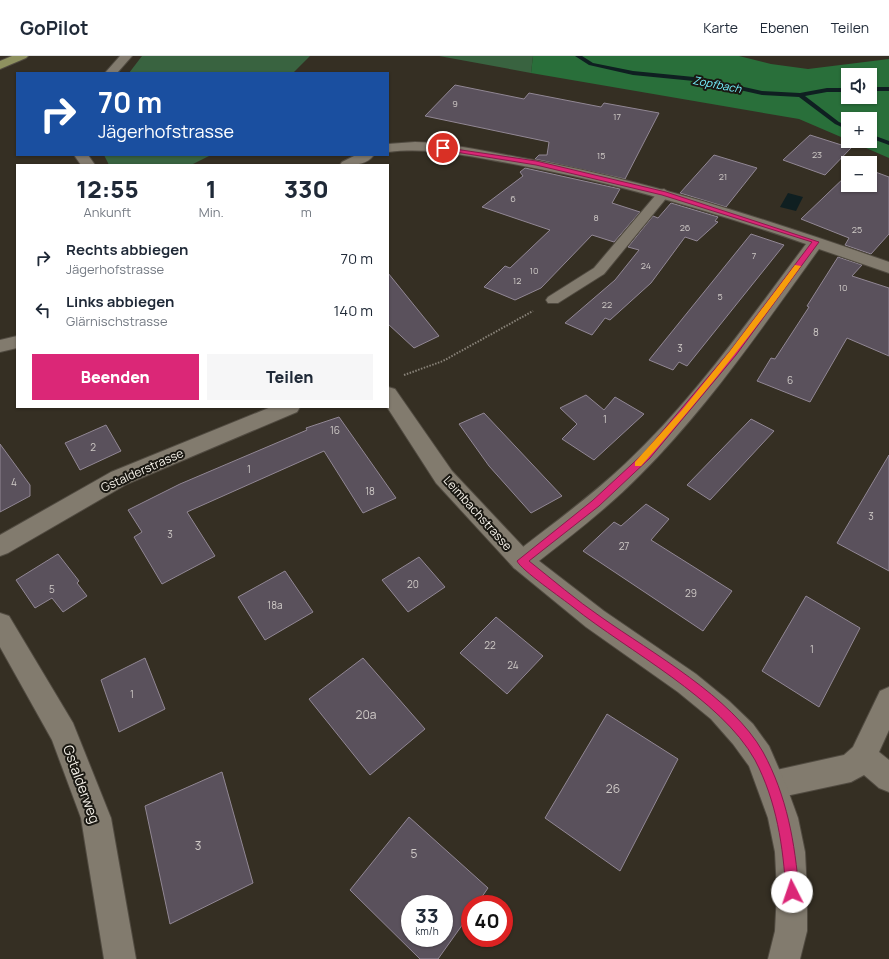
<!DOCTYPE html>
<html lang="de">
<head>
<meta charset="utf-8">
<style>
  :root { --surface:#fff; --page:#f6f6f7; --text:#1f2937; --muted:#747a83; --line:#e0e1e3; --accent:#db2777 }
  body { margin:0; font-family:Manrope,sans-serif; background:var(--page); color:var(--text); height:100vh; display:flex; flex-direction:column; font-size:15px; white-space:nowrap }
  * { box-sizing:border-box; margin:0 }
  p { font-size:13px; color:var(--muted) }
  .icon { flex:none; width:22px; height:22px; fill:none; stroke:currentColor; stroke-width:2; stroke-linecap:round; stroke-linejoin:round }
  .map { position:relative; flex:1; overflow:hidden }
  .side { position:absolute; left:16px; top:108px; width:373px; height:244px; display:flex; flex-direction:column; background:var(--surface); border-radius:0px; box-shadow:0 1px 3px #0004 }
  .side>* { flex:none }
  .hud { position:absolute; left:16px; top:16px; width:373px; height:84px; border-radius:0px; box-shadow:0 1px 3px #0004; background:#1a4fa0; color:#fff; overflow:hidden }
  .buttons { position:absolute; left:841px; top:12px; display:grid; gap:8px }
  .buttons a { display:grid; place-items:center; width:36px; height:36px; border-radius:0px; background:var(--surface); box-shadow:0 1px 3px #0004; font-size:20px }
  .speed { position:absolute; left:401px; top:839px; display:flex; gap:8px; font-size:20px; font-weight:700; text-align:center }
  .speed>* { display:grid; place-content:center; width:52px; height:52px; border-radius:50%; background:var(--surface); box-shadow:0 1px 3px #0004; line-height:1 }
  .speed small { font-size:10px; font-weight:400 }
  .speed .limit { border:6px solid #d22; background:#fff; color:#111 }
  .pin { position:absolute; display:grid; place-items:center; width:34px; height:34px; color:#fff; margin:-17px; border:2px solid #fff; border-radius:50%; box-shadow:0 1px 4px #0007 }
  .me { position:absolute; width:44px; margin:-22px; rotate:356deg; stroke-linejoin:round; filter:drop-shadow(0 0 3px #0008) }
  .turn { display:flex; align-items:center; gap:14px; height:84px; padding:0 16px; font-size:18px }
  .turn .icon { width:52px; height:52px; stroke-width:2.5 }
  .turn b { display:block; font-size:28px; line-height:34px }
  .eta { display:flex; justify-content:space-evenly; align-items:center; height:68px; text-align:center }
  .eta b { font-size:24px; font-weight:800; line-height:28px }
  .button { display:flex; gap:8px; margin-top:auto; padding:8px 16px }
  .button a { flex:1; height:46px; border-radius:0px; background:var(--accent); color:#fff; font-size:16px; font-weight:800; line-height:46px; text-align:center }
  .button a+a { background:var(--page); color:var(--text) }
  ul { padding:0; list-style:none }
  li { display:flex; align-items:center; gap:12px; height:52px; padding:0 16px }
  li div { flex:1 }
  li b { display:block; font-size:15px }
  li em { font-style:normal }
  header { display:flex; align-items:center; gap:24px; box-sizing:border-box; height:56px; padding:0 20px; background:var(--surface); border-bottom:1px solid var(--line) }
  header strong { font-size:19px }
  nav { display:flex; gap:22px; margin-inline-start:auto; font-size:14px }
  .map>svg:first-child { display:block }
  .green { fill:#396340 }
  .forest { fill:#296f3a; fill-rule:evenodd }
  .water { fill:#0f1f21 }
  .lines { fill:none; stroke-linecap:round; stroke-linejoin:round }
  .stream { fill:#0f1f21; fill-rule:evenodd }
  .building { fill:#5a515c; stroke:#918794; fill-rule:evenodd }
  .lane-casing { stroke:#514b41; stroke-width:2 }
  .street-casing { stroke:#514b41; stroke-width:2 }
  .secondary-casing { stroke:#514b41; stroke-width:2 }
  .primary-casing { stroke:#514b41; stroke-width:2 }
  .path { stroke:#898379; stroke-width:2; stroke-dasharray:1.5 1.5; stroke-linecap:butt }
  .lane { fill:#827b6e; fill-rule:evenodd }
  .street { fill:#827b6e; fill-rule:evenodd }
  .secondary { fill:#827b6e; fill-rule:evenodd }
  .primary { fill:#8e915f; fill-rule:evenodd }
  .route { fill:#db2777; stroke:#8e194d }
  .slow { fill:#f59e0b }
  .labels { text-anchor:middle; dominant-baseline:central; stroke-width:4; stroke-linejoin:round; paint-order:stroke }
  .far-number-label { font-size:9px; fill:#cec9c6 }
  .number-label { font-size:10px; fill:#cec9c6 }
  .far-water-label { font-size:11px; font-style:italic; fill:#74effd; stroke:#1a1812 }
  .street-label { font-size:12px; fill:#f5f1e9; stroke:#1a1812 }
  .near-number-label { font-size:12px; fill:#cec9c6 }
  .near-street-label { font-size:14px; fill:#f5f1e9; stroke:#1a1812 }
</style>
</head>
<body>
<header>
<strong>GoPilot</strong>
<nav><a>Karte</a><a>Ebenen</a><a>Teilen</a></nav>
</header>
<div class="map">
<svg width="889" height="903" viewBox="0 0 889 903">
  <rect width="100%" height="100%" fill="#352f23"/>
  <path class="green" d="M142 0H310L293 17H129Z
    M439 0H533L531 17Z
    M104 99H211L191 109H109Z"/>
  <path class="forest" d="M533 0H739L771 8 808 13 889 3V102L850 85H870V63H848V84L799 63 531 17ZM848 19H870V41H848Z"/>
  <path class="water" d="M788 137 803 141 796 155 780 151Z"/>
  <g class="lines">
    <path class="stream" d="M575 0H582L593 7 633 15 704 22 762 35 800 37 827 32H848V36H827L805 40 839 66 848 70V74L835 68 799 41 762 39 704 26 633 19 589 9Z
      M870 31H889V35H870Z
      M870 78 889 85V89L870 82Z"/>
  </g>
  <path class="building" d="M455 29 524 43 529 37 601 51 604 47 659 57 625 123 535 103 539 99H547L549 86 425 60Z
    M810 79 851 92 825 119 783 104Z
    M714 99 757 112 726 151 680 137Z
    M525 112 620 133 612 147 640 156 614 186 592 179 541 232 515 244 484 231 505 210 510 212 550 174 482 151 523 120 520 116Z
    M870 114 889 121V178L871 198 845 189 849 182 801 163 848 118V129H870Z
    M671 147 718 161 715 165 718 166 697 185 685 181 651 227 610 264 605 262 592 279 565 267 615 224 639 194 628 191 653 160 658 162Z
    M751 178 784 189 687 310 679 306 673 314 649 304Z
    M838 201 862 209 852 220 889 232V300L847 282 810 346 757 325 771 302 775 303 809 251 807 250Z
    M388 217 439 280 414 292 388 268Z
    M586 339 604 354 615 341 644 358 594 404 562 383 577 368 560 352Z
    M484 357 562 440 531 457 489 410 459 368Z
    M339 361 396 442 363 457 324 395 187 456 215 500 162 528 134 481 142 476 128 454 180 428 307 374 306 372Z
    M751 363 774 375 710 444 687 429Z
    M106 369 121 395 80 414 65 387Z
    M0 388 30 429V440L0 456Z
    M889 399V515L837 487Z
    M646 448 669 463 651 484 732 535 703 575 583 495 614 466 621 470Z
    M58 498 79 525 77 527 87 540 63 556 52 542 35 552 16 524Z
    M419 501 445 531 408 556 382 524Z
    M285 515 313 556 265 584 238 541Z
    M806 540 860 572 819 651 762 615Z
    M496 561 543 600 507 638 460 597Z
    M145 602 165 653 119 676 101 624Z
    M363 602 425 673 370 719 309 643Z
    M607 658 678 703 620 815 545 762Z
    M222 716 253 827 170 868 145 750Z
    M409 761 488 832 477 848H470V858L438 903H420L350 834ZM410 848H444V882H410Z"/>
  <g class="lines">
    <defs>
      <path id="lane" d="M664 133 670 137 668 140 604 218 558 247H548L546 244 548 241 594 212 660 134Z"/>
      <path id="street" d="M415 86C449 87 483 95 517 101 645 123 768 164 889 206V217L819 193C763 270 709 350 641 418 607 453 568 482 530 512L522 515 514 512 510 505 514 498C551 469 590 441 625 408 694 343 749 264 806 188 708 154 610 125 508 107 468 100 429 91 388 96V88Z
        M356 99H374C366 110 352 109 340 109L342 106Z
        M17 280V292L0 296V284Z
        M271 351H300L297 356 127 428 8 497 0 500V479L111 416Z
        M0 557 9 560 73 667 111 762 136 903H104L81 762 52 684 0 591Z
        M889 631V674L879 696 889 704V736L879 732 864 719 851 726 772 743 762 739 758 729 762 719 772 715 844 699 853 691 880 635Z"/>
      <path id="secondary" d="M120 0H132L117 17H105Z
        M74 99H88L95 109H81Z
        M388 331 395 333 452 415 530 498 604 555 696 618 729 645 753 668 769 690 786 729 798 762 805 796 807 836V875L800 903H768L775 875 777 836 775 796 768 762 749 710 733 688 711 663 678 636 586 571 514 512 436 427 387 351H388Z"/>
      <path id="primary" d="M12 0H28L26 2 0 13V5Z"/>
    </defs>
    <use href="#lane" class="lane-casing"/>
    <use href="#street" class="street-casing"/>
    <use href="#secondary" class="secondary-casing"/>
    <use href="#primary" class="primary-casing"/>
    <path class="path" d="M404 319 443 305 533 255"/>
    <use href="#lane" class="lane"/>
    <use href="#street" class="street"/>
    <use href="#secondary" class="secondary"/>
    <use href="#primary" class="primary"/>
  </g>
  <path class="route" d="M441 91 536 105 666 136 819 186 736 299 650 402 599 450 529 505C553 524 576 544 601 561 652 597 732 641 763 696 787 740 795 787 799 836L797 840 792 842 788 840 786 836C783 790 777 746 755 704 721 643 628 595 573 551 563 543 521 514 517 505L592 445 644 397 730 295 812 186 662 139 536 109 443 94Z"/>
  <path class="slow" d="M795 209 801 210C751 280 698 346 641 410H635V406L682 354 730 295Z"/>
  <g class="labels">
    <g class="far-number-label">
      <text x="455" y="47">9</text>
      <text x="617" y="60">17</text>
      <text x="817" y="98">23</text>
      <text x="601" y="99">15</text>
      <text x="723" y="120">21</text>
      <text x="513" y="142">6</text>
      <text x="596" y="161">8</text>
      <text x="685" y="171">26</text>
      <text x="857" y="173">25</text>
      <text x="754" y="199">7</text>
      <text x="646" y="209">24</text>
      <text x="534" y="214">10</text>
      <text x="517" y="224">12</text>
      <text x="843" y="231">10</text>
      <text x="720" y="240">5</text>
      <text x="607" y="248">22</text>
    </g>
    <g class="number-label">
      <text x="816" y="276">8</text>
      <text x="680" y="292">3</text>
      <text x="790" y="324">6</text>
      <text x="605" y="363">1</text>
      <text x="335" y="374">16</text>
      <text x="93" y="391">2</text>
      <text x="249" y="413">1</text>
      <text x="14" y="426">4</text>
      <text x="370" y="435">18</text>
      <text x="871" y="460">3</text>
      <text x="170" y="478">3</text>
      <text x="624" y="490">27</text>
      <text x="413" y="528">20</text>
      <text x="52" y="533">5</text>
      <text x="691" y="537">29</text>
      <text x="275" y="549">18a</text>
      <text x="490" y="589">22</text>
      <text x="812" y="593">1</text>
      <text x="513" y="609">24</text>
      <text x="132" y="638">1</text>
    </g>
    <g class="far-water-label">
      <text transform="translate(717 28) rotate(11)">Zopfbach</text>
    </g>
    <g class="street-label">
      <text transform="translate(142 414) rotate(-24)">Gstalderstrasse</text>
      <text transform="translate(478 457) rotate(48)">Leimbachstrasse</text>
    </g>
    <g class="near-number-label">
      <text x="366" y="658">20a</text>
      <text x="613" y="732">26</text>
      <text x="198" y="789">3</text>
      <text x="414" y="797">5</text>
    </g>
    <g class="near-street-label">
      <text transform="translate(82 728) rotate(70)">Gstalderweg</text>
    </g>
  </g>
</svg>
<div class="buttons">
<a><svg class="icon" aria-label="sound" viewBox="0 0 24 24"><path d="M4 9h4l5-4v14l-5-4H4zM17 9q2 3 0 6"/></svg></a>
<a>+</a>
<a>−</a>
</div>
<div class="speed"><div>33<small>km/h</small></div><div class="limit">40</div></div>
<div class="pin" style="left:443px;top:92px;background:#d93025"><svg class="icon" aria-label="arrive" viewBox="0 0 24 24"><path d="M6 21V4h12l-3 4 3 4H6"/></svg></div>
<svg class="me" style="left:792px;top:836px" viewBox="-20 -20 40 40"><circle r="19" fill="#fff"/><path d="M0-13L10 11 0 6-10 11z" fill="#db2777"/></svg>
<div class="hud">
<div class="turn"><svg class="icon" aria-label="right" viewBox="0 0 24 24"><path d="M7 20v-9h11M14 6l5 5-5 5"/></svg><div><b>70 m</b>Jägerhofstrasse</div></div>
</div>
<section class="side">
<div class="eta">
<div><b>12:55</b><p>Ankunft</p></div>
<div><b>1</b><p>Min.</p></div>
<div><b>330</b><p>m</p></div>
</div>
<ul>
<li><svg class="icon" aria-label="right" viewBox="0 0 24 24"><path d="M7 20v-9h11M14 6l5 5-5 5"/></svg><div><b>Rechts abbiegen</b><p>Jägerhofstrasse</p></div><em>70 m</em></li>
<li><svg class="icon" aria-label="left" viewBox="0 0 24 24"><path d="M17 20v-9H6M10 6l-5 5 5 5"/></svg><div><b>Links abbiegen</b><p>Glärnischstrasse</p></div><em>140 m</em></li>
</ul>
<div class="button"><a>Beenden</a><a>Teilen</a></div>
</section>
</div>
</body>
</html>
